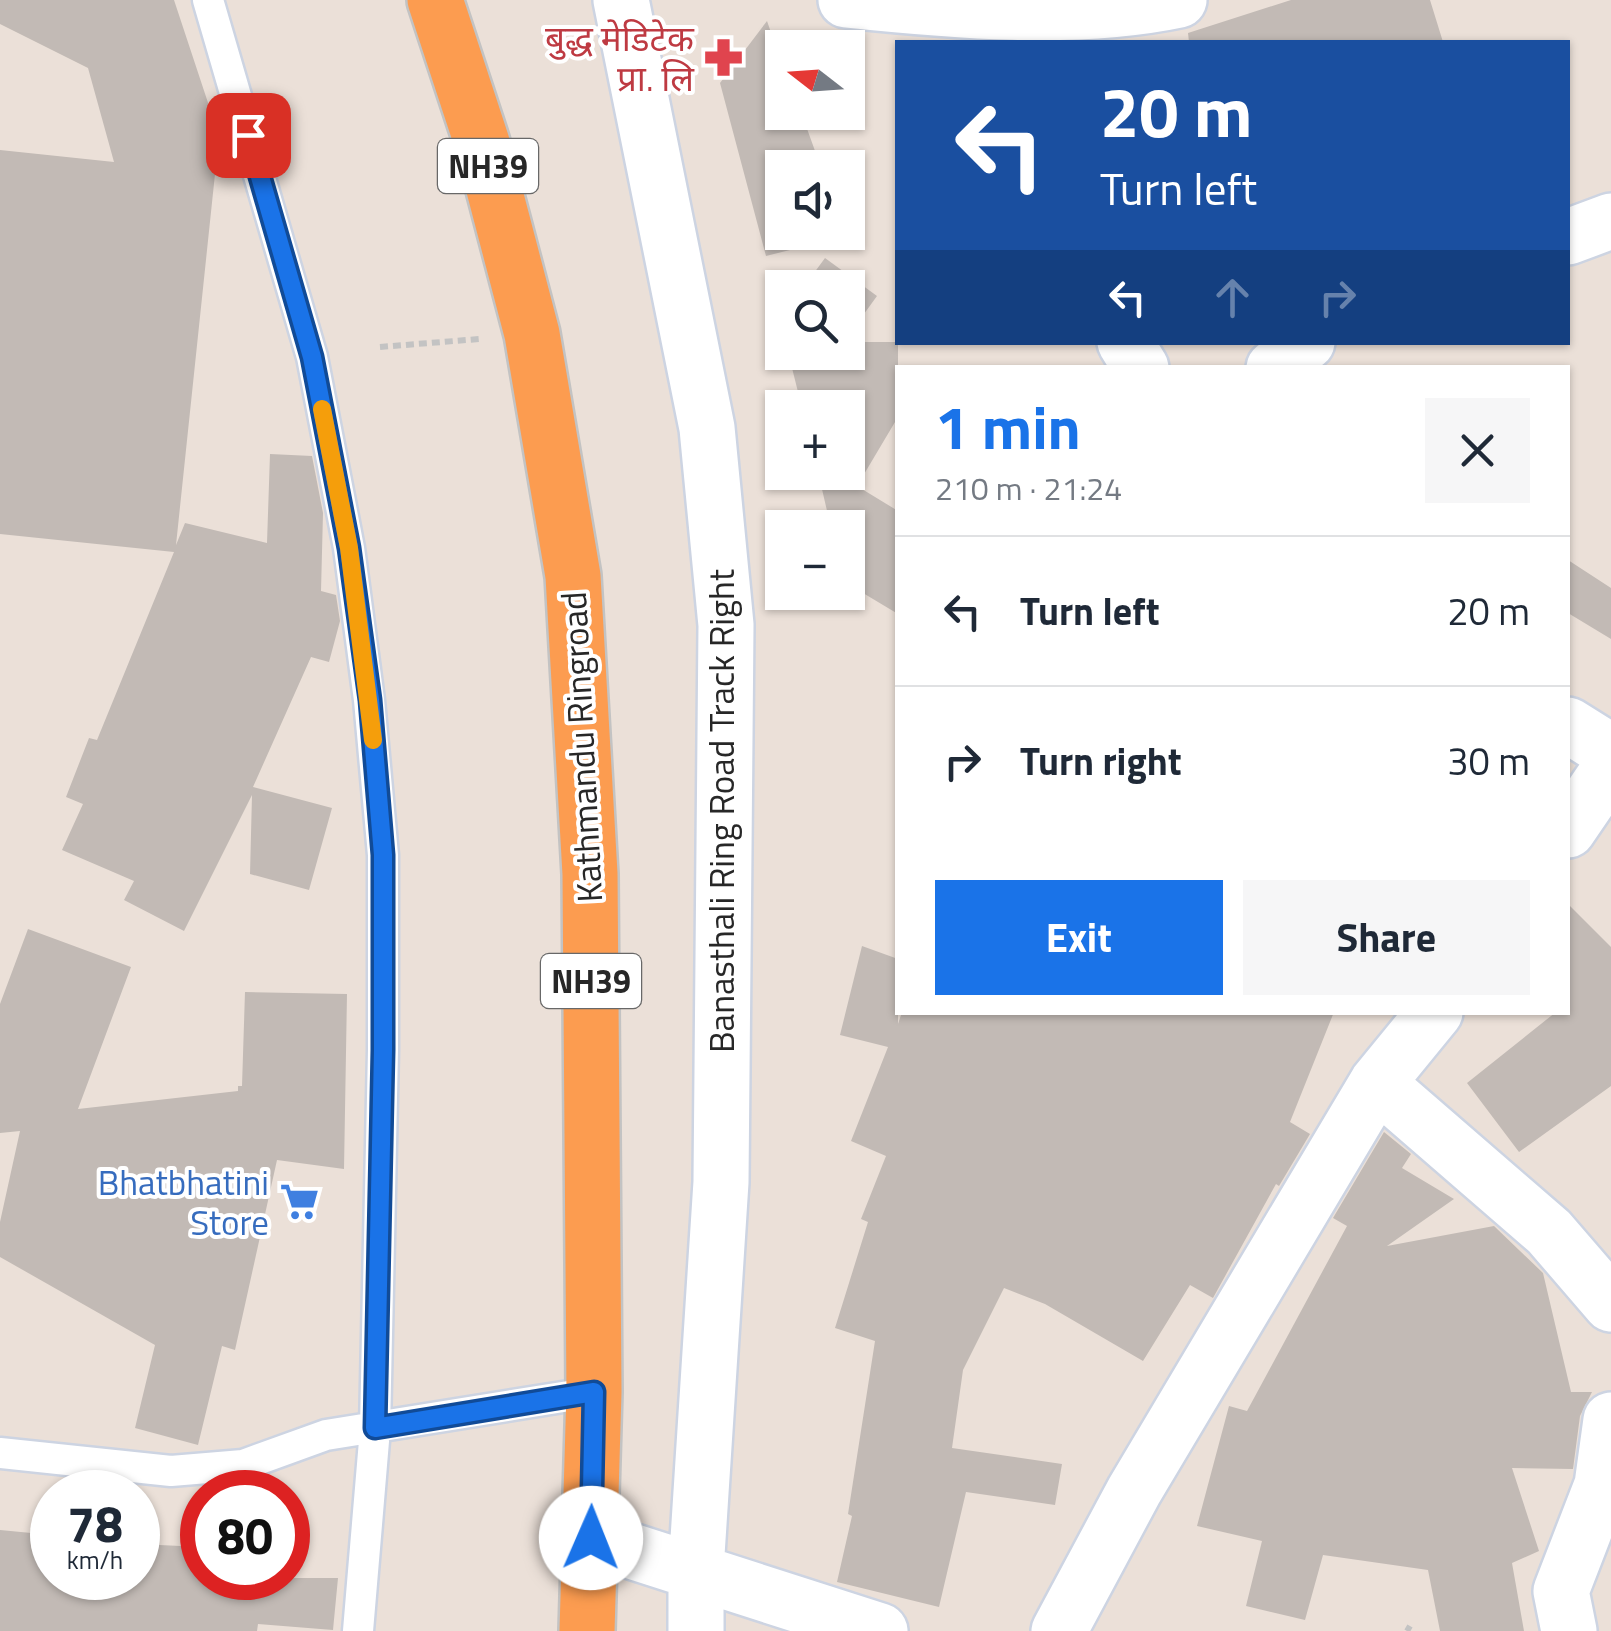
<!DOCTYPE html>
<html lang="en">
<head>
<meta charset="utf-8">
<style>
  :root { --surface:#fff; --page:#f6f6f7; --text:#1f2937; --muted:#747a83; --line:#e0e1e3; --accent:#1a73e8 }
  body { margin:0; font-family:"Titillium Web","Noto Sans Devanagari",sans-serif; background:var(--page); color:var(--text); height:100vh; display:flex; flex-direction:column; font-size:38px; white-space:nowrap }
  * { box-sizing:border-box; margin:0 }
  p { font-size:32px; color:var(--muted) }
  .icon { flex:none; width:55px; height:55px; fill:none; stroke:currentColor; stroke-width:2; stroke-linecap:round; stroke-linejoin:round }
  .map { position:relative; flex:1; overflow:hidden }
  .side { position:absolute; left:895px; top:365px; width:675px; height:650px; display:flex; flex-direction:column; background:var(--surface); border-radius:0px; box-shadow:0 2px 8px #0004 }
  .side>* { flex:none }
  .hud { position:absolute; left:895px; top:40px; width:675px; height:305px; border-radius:0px; box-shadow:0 2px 8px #0004; background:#1a4fa0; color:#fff; overflow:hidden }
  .needle { width:65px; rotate:287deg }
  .tools { position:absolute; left:765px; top:30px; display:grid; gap:20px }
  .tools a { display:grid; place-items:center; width:100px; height:100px; border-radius:0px; background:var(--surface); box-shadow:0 2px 8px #0004; font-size:50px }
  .speed { position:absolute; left:30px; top:1470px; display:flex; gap:20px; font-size:50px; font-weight:700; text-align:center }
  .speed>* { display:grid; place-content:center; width:130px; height:130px; border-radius:50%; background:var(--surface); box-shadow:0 2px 8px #0004; line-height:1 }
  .speed small { font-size:25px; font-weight:400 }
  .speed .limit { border:15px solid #d22; background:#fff; color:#111 }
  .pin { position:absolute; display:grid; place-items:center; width:85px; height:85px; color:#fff; margin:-42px; border-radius:20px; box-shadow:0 5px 15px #0006 }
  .me { position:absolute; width:110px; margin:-55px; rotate:1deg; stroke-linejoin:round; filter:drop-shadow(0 0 8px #0008) }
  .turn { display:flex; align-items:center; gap:35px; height:210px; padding:0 40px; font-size:45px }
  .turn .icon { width:130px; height:130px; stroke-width:2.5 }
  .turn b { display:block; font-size:70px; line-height:85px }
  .lanes { display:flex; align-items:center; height:95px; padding:0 40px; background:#0003; justify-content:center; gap:50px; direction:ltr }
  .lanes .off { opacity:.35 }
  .round { display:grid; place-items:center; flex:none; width:105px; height:105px; border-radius:0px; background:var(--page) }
  .overview { display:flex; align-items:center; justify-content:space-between; height:170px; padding:0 40px }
  h1 { font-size:60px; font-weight:700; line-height:75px; color:var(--accent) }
  .primary-button { display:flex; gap:20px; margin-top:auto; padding:20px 40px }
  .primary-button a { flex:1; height:115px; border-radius:0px; background:var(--accent); color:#fff; font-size:40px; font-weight:700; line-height:115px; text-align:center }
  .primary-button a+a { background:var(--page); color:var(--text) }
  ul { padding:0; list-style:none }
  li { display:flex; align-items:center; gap:30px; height:150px; padding:0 40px; border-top:2px solid var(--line) }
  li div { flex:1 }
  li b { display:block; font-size:38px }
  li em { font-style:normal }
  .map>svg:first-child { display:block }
  .building { fill:#c2bab5 }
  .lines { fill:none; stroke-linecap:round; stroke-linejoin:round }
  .service-casing { stroke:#cdd4e2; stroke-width:35 }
  .minor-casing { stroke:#cdd4e2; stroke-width:60 }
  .trunk-casing { stroke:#c3c3c3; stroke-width:60 }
  .path { stroke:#c3c3c3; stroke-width:6; stroke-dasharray:8 5; stroke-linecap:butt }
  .service { stroke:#fff; stroke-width:30 }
  .minor { stroke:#fff; stroke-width:55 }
  .trunk { stroke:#fc9c50; stroke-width:55 }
  .route-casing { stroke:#114b97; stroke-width:25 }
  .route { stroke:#1a73e8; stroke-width:18 }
  .slow { stroke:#f59e0b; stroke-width:18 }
  .labels { text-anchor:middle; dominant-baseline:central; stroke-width:8; stroke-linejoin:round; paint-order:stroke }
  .shield { fill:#fff; stroke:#686868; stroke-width:2.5 }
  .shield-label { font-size:32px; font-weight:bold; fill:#272727 }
  .health-label { font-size:35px; fill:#be3a42; stroke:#fff; text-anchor:end }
  .street-label { font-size:35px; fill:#272727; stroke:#fff }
  .shop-label { font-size:35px; fill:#366cbe; stroke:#fff; text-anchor:end }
</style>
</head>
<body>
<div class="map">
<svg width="1611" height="1631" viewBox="0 0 1611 1631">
  <rect width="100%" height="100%" fill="#ebe0d8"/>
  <path class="building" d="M0 0H174L219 136 176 545 185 523 267 543 270 454 312 456 323 513 321 591 336 595 340 621 329 662 311 657 253 787 332 808 309 890 250 874 252 795 184 931 124 900 134 881 62 850 83 804 66 797 89 738 97 740 174 552 0 534V150L114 162 88 68 0 24Z
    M1291 0H1430L1443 42H1189L1188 33Z
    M767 21 782 64V112H801L819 162 803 168H782V232H820L822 242 766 256 720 83Z
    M825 258 877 296 848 336V288H803Z
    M848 342H898V417L857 486 898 511V614L848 584V528L834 524 831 528 818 472H848V408H802L788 352H848Z
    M1568 560 1611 588V639L1568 613Z
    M1568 904 1611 947V1086L1519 1152 1467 1083 1556 1012H1568Z
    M28 929 131 967 78 1109 238 1091V1086H242L245 992 347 994 344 1169 277 1160 235 1350 222 1346 198 1445 135 1428 155 1345 0 1257V1222L20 1131 0 1133V1004Z
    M862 946 898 959V1024L902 1012H1334L1290 1122 1310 1134 1279 1186 1276 1184 1213 1298 1190 1285 1143 1361 1045 1304 1004 1288 963 1370 952 1448 1062 1464 1055 1505 966 1492 939 1607 837 1582 852 1516 848 1514 875 1341 835 1328 868 1222 861 1219 886 1156 851 1141 888 1047 840 1035Z
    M1384 1132 1411 1154 1402 1168 1454 1199 1387 1246 1494 1226 1543 1273 1571 1392H1592L1580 1416 1573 1469 1512 1468 1539 1551 1512 1563 1524 1631H1440L1428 1570 1323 1555 1305 1620 1246 1606 1262 1541 1197 1526 1229 1406 1247 1411 1347 1226 1333 1218Z
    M0 1530 52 1535V1578H138V1544L202 1547V1578H338L333 1630 258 1624 257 1631H0Z"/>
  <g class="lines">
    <defs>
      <path id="service" d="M208 0 312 357 349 548 369 700 383 855V1050L375 1429 358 1631
        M0 1453 171 1471 243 1465 326 1435 594 1392"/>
      <path id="minor" d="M621 0 707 428 726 625 721 1182 696 1570V1631
        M846 0C951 11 1075 22 1179 0
        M1568 237 1611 221
        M1125 342 1141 368
        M1274 368 1307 342
        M1568 725 1611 752
        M1568 830 1611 767
        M1377 1083 1549 1232 1611 1304
        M591 1538 880 1631
        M1059 1631 1134 1491 1377 1083 1435 1012
        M1569 1631 1561 1591 1602 1485 1611 1420"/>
      <path id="trunk" d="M435 0 482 143 532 334 573 576 590 874 594 1392 587 1631"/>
    </defs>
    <use href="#service" class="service-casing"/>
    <use href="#minor" class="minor-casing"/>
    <use href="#trunk" class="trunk-casing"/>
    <path class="path" d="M380 347 479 339
      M1407 1631 1410 1626"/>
    <use href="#service" class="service"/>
    <use href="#minor" class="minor"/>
    <use href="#trunk" class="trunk"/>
  </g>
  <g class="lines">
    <defs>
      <path id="route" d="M248 135 312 357 349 548 370 700 383 855V1050L375 1428 594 1392 591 1538"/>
    </defs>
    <use href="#route" class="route-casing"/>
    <use href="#route" class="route"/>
    <path class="slow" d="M322 409 349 548 373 740"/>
  </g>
  <defs>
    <symbol id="pharmacy-bare" viewBox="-9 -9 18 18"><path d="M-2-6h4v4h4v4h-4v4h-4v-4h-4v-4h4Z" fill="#e0444e" stroke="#fff" stroke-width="2.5" paint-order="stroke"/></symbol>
    <symbol id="supermarket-bare" viewBox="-9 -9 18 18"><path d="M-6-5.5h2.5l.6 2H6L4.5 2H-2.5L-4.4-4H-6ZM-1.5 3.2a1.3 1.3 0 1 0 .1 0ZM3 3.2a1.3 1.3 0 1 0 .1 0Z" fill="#3f7fe0" stroke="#fff" stroke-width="2.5" paint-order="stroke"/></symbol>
  </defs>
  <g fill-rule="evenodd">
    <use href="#pharmacy-bare" x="696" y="30" width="55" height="55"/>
    <use href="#supermarket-bare" x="272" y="1174" width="55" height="55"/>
  </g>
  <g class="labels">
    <g class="shield">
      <rect x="438" y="139" width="100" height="54" rx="8"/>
      <rect x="541" y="954" width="100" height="54" rx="8"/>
    </g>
    <g class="shield-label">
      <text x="488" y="166">NH39</text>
      <text x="591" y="981">NH39</text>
    </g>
    <g class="health-label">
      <text x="694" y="38">बुद्ध मेडिटेक<tspan x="694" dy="40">प्रा. लि</tspan></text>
    </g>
    <g class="street-label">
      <text transform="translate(581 747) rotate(-93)">Kathmandu Ringroad</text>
      <text transform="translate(721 811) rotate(-90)">Banasthali Ring Road Track Right</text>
    </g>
    <g class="shop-label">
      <text x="269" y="1182">Bhatbhatini<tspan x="269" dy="40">Store</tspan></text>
    </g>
  </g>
</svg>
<div class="tools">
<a><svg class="needle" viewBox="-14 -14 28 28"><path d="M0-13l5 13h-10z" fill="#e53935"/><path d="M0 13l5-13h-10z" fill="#747a83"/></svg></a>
<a><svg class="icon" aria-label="sound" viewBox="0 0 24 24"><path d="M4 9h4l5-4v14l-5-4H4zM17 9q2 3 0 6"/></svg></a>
<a><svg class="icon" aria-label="search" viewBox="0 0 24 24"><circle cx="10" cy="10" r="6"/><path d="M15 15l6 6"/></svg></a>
<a>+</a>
<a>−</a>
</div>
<div class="speed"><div>78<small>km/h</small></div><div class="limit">80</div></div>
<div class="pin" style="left:248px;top:135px;background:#d93025"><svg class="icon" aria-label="arrive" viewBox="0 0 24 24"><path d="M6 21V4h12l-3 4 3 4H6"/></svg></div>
<svg class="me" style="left:591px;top:1538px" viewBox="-20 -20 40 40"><circle r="19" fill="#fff"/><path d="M0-13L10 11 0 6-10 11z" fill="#1a73e8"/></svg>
<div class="hud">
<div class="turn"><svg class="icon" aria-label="left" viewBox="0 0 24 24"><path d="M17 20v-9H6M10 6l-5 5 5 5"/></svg><div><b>20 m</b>Turn left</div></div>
<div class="lanes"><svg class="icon" aria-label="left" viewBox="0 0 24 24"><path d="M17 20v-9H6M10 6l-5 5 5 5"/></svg><svg class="icon off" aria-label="ahead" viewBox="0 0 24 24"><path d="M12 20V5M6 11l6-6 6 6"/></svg><svg class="icon off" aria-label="right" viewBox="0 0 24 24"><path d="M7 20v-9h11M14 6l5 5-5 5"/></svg></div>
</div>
<section class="side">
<div class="overview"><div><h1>1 min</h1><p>210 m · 21:24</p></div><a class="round"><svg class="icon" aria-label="close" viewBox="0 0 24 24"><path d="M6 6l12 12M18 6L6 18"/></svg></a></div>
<ul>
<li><svg class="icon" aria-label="left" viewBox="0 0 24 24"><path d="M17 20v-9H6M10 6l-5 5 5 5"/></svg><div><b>Turn left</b></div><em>20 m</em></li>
<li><svg class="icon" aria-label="right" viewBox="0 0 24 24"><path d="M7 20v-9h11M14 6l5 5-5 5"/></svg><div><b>Turn right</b></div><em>30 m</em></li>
</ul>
<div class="primary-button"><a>Exit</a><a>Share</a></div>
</section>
</div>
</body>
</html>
